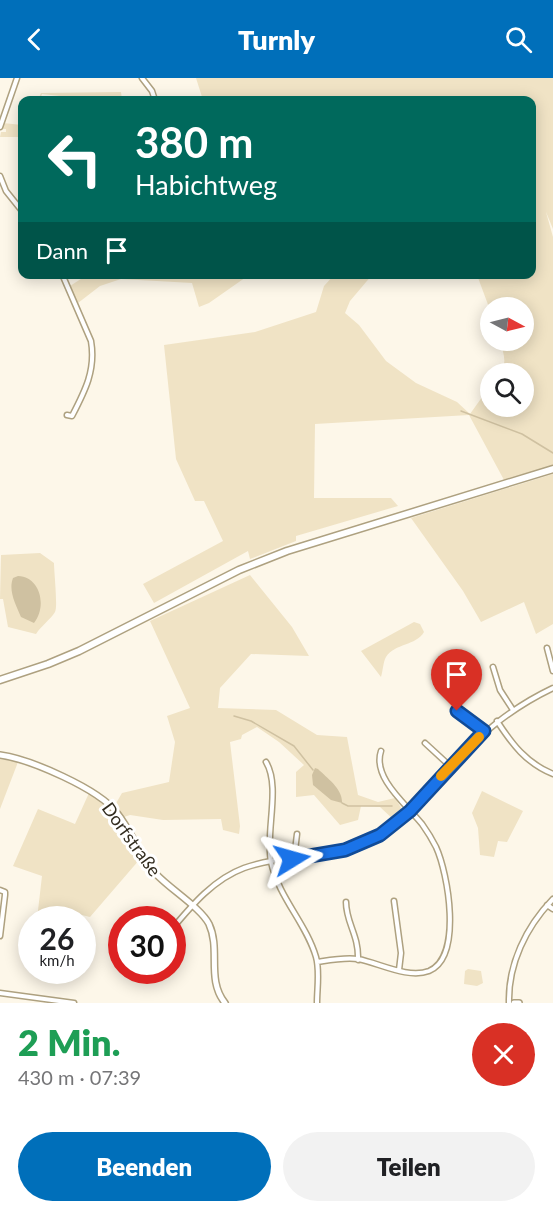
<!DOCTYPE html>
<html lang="de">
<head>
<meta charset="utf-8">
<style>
  :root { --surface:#fff; --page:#f2f2f2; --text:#202124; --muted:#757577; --accent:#006fba }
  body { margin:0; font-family:Lato,sans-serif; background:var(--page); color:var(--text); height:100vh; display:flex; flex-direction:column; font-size:22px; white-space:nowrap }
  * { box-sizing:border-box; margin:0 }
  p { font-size:20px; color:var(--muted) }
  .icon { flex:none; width:33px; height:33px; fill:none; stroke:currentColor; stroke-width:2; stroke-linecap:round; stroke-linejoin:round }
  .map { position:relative; height:925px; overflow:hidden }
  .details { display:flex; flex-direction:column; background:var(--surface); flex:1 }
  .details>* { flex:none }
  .hud { position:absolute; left:18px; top:18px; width:518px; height:183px; border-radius:12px; box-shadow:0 3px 15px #0003; background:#00695c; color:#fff; overflow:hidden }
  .needle { width:39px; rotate:97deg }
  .tools { position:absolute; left:480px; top:219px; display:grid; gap:12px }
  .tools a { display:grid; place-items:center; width:54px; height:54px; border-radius:50%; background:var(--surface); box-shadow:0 3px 15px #0003; font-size:30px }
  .speed { position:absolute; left:18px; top:828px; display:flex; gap:12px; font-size:30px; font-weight:700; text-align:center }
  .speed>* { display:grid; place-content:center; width:78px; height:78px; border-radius:50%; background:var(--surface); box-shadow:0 3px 15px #0003; line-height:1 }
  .speed small { font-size:15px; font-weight:400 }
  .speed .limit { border:9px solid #d22; background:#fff; color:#111 }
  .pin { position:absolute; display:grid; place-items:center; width:51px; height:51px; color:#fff; margin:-62px -26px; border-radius:50% 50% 50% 0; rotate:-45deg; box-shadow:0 0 6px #0007 }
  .pin .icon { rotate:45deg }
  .me { position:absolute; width:66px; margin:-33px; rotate:82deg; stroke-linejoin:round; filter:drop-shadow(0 0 4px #0008) }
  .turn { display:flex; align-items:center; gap:21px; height:126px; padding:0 18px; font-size:27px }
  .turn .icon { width:78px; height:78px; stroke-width:2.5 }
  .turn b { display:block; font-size:42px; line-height:51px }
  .then { display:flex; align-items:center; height:57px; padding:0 18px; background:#0003; gap:12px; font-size:22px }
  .round { display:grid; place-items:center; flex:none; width:63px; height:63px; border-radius:32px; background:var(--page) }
  .overview { display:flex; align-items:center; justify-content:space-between; height:102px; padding:0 18px }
  h1 { font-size:36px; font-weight:800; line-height:45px; color:#1e9e55 }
  .primary-button { display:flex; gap:12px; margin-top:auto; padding:12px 18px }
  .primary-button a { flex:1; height:69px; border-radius:36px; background:var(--accent); color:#fff; font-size:24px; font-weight:800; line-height:69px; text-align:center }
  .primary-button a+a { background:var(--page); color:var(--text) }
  header { display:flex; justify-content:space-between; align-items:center; height:78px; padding:0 18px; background:var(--accent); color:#fff; font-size:27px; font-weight:800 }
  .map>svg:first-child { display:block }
  .green { fill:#f0e3c5 }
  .water { fill:#cfc1a1 }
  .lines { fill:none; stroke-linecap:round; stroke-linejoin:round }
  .stream { stroke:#cfc1a1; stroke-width:1.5 }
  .minor-casing { stroke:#aea180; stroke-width:7 }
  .tertiary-casing { stroke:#aea180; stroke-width:8 }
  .secondary-casing { stroke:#aea180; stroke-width:9 }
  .minor { stroke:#fff; stroke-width:4 }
  .tertiary { stroke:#fff; stroke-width:5 }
  .secondary { stroke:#fff; stroke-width:6 }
  .route-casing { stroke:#114b97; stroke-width:15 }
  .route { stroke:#1a73e8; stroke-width:10 }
  .slow { stroke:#f59e0b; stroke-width:10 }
  .labels { text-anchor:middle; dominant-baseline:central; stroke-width:6; stroke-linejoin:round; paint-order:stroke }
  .street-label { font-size:18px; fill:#322c1f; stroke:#fff }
</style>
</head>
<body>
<header><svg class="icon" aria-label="back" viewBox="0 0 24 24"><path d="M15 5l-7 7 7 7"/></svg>Turnly<svg class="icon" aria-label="search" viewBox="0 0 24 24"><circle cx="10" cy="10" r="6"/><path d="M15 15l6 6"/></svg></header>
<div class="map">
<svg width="553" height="925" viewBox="0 0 553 925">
  <rect width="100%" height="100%" fill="#fdf7e9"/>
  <path class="green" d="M196 0H553V151L546 134 553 159V387L504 402 469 337 315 346 314 420H391L398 428 296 458V463L250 481 248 473 154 525 143 506 223 463 204 423H195L176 381 164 267 255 254 316 234 324 208 334 197H372L350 223 345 235 359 247 386 283 416 305 457 324 470 336 490 308V328H524V296L500 295C508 285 503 274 500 263L524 262V230H490V232L477 197 531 196V22H196L202 19Z
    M121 14 122 22H60V18L42 16 41 19 47 22H38L41 15Z
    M3 45 22 47V59H0L1 54H6V51H2Z
    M87 197V196L249 197 209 225 199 229 192 205 121 201 100 208 78 225 70 208Z
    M553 396V546L536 556 524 524 481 544 463 513 411 440Z
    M40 475 54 485C54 493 58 530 55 534 50 542 41 548 36 556L8 549 3 521H0L1 477Z
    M250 497 292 549 309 578 251 576 220 610 218 630 276 632 317 657 347 659 358 717 378 724 395 720 403 733 395 743 380 729 361 728 358 742 340 747 314 717 296 719V694L304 687 279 664 257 649 242 657 241 661 230 664 240 748 239 756 223 752 221 741 163 742 130 737 124 739 115 727 122 715 169 704 175 664 167 638 190 630 150 543Z
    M414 544 420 546 424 554C416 568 395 565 386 579 383 584 383 593 381 599L361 573Z
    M0 681 18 684 0 731Z
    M482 713 523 733 507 764 498 763 494 779 480 777 478 750 472 735Z
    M89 715 111 733 140 781 90 839 66 833 65 841H37L42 798 13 788 38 731 75 746Z
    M468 891 481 893 483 905 477 908 464 906 465 893Z"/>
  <path class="water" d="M18 498C41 499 47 529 34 545L21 539C16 527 8 513 13 500Z
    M315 690 318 691C327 700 343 711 342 725L331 722 313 707 312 697Z"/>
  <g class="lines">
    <path class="stream" d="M461 333 522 356 553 375
      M234 638 251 643 294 668 313 692
      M342 725 348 728H392"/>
    <defs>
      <path id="minor" d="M142 0 152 13 155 22
        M0 49 17 0
        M0 98 6 113 22 133
        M62 196 91 263C96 292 85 313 72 338L67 337
        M547 570 553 593
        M493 589 500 612 513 632
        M457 633 484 653
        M497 643C512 666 526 685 553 696
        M425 665 450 688
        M266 684C281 709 265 754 271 784 279 820 306 845 316 879 320 893 317 910 317 925
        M294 781 297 756
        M0 812 5 814V817L0 858
        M394 823 401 875 399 892
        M346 824C346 845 359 857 358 882
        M547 827 553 831
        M172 851C192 827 214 801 244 790 289 774 339 783 381 757 408 740 427 713 449 690 480 656 511 630 553 610
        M317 884C330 882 345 879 358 881 379 885 408 901 429 893 463 879 448 795 436 769 432 761 427 753 422 746 407 727 372 700 381 673
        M0 915 74 925
        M509 925C508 886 526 849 553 821"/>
      <path id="tertiary" d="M0 677C30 681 99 711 117 735 132 754 140 778 156 796 170 811 201 830 209 846 221 872 206 901 225 925
        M514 925H519"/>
      <path id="secondary" d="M0 602 48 586 79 573 239 492 287 473 553 391"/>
    </defs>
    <use href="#minor" class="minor-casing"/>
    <use href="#tertiary" class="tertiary-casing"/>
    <use href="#secondary" class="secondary-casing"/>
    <use href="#minor" class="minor"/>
    <use href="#tertiary" class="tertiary"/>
    <use href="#secondary" class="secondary"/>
  </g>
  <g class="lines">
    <defs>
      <path id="route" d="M292 781 345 772 380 757 410 733 484 653 457 633"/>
    </defs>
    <use href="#route" class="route-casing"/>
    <use href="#route" class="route"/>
    <path class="slow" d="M441 698 479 659"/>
  </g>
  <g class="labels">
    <g class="street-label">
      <text transform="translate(132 761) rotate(54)">Dorfstraße</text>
    </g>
  </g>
</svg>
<div class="tools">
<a><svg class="needle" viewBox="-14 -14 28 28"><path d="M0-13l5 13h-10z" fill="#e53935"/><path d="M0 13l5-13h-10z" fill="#757577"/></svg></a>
<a><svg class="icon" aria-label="search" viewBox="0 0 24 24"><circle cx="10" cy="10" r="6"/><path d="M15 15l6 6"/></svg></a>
</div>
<div class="speed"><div>26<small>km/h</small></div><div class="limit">30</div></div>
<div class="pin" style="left:457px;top:633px;background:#d93025"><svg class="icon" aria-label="arrive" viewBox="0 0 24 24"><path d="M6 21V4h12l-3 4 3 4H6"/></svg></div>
<svg class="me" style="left:292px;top:781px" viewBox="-20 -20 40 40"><path d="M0-17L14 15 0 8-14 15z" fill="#1a73e8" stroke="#fff" stroke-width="4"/></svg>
<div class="hud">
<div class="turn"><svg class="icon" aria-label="left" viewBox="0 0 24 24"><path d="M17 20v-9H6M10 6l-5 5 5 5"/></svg><div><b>380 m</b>Habichtweg</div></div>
<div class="then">Dann<svg class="icon" aria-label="arrive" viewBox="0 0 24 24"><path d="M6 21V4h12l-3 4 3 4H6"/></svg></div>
</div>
</div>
<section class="details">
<div class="overview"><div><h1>2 Min.</h1><p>430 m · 07:39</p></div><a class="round" style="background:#d93025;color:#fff"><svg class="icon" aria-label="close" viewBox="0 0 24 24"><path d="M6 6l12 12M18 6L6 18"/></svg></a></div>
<div class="primary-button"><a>Beenden</a><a>Teilen</a></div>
</section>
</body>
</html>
